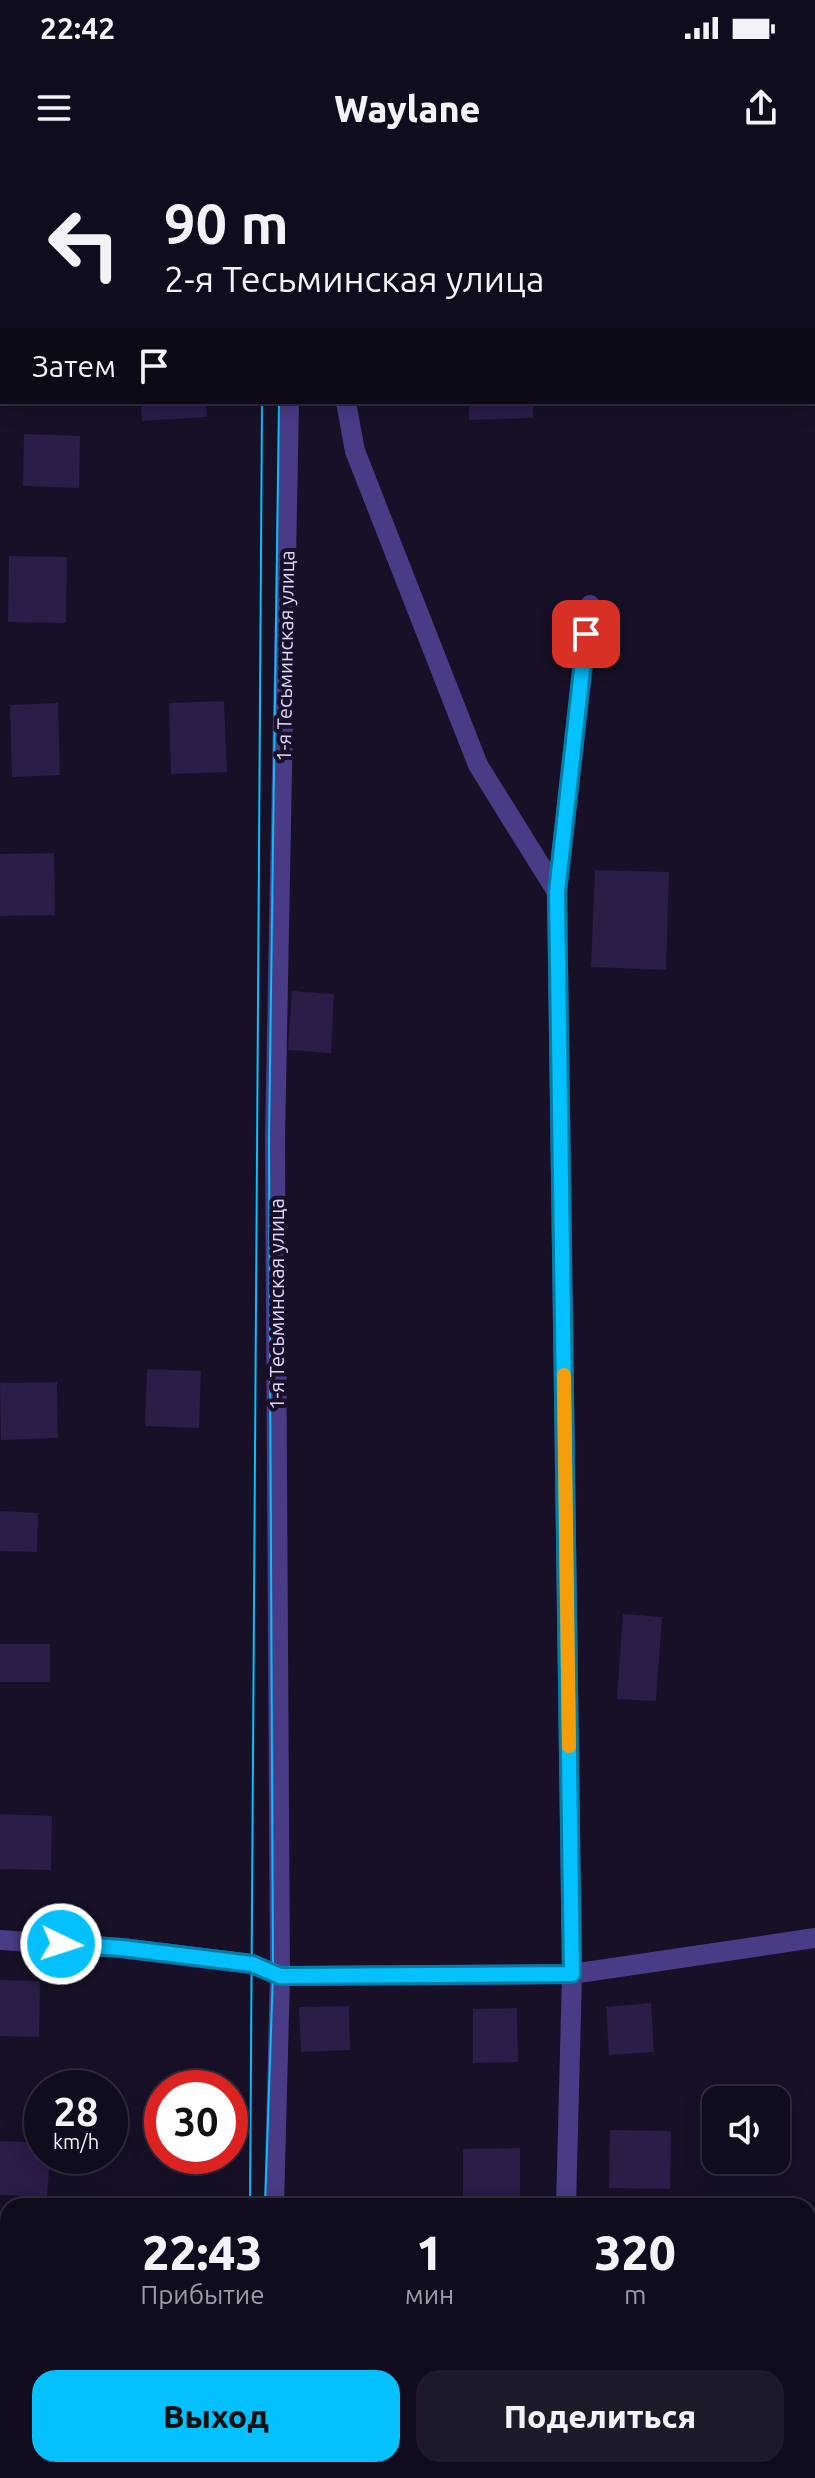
<!DOCTYPE html>
<html lang="ru">
<head>
<meta charset="utf-8">
<style>
  :root { --surface:#110c1d; --page:#1e1a2a; --text:#f1f3f6; --muted:#9c9ba4; --line:#302c3b; --accent:#04c0fd }
  body { margin:0; font-family:Ubuntu,sans-serif; background:var(--page); color:var(--text); height:100vh; display:flex; flex-direction:column; font-size:30px; white-space:nowrap }
  * { box-sizing:border-box; margin:0 }
  p { font-size:26px; color:var(--muted) }
  .icon { flex:none; width:44px; height:44px; fill:none; stroke:currentColor; stroke-width:2; stroke-linecap:round; stroke-linejoin:round }
  .map { position:relative; flex:1; overflow:hidden }
  .sheet { position:absolute; left:0px; top:2038px; width:816px; height:280px; display:flex; flex-direction:column; background:var(--surface); border-radius:24px 24px 0 0; box-shadow:0 4px 20px #0003,0 0 0 2px var(--line) }
  .sheet>* { flex:none }
  .top-card { position:absolute; left:0px; top:0px; width:816px; height:244px; box-shadow:0 4px 20px #0003,0 0 0 2px var(--line); background:#110c1d; color:var(--text); overflow:hidden }
  .fabs { position:absolute; left:702px; top:1926px; display:grid; gap:16px }
  .fabs a { display:grid; place-items:center; width:88px; height:88px; border-radius:16px; background:var(--surface); box-shadow:0 4px 20px #0003,0 0 0 2px var(--line); font-size:40px }
  .speed { position:absolute; left:24px; top:1910px; display:flex; gap:16px; font-size:40px; font-weight:700; text-align:center }
  .speed>* { display:grid; place-content:center; width:104px; height:104px; border-radius:50%; background:var(--surface); box-shadow:0 4px 20px #0003,0 0 0 2px var(--line); line-height:1 }
  .speed small { font-size:20px; font-weight:400 }
  .speed .limit { border:12px solid #d22; background:#fff; color:#111 }
  .pin { position:absolute; display:grid; place-items:center; width:68px; height:68px; color:#fff; margin:-34px; border-radius:16px; box-shadow:0 4px 12px #0006 }
  .me { position:absolute; width:88px; margin:-44px; rotate:94deg; stroke-linejoin:round; filter:drop-shadow(0 0 6px #0008) }
  .turn { display:flex; align-items:center; gap:28px; height:168px; padding:0 32px; font-size:36px }
  .turn .icon { width:104px; height:104px; stroke-width:2.5 }
  .turn b { display:block; font-size:56px; line-height:68px }
  .then { display:flex; align-items:center; height:76px; padding:0 32px; background:#0003; gap:16px; font-size:30px }
  .eta { display:flex; justify-content:space-evenly; align-items:center; height:136px; text-align:center }
  .eta b { font-size:48px; font-weight:800; line-height:56px }
  .cta { display:flex; gap:16px; margin-top:auto; padding:16px 32px }
  .cta a { flex:1; height:92px; border-radius:24px; background:var(--accent); color:#111; font-size:32px; font-weight:800; line-height:92px; text-align:center }
  .cta a+a { background:var(--page); color:var(--text) }
  .status { display:flex; justify-content:space-between; align-items:center; height:56px; padding:0 40px; background:var(--surface); direction:ltr }
  .status svg { height:22px; fill:currentColor }
  header { display:flex; justify-content:space-between; align-items:center; height:104px; padding:0 32px; background:var(--surface); font-size:36px; font-weight:800 }
  .map>svg:first-child { display:block }
  .building { fill:#2b1c48 }
  .lines { fill:none; stroke-linecap:round; stroke-linejoin:round }
  .minor { stroke:#493b86; stroke-width:20 }
  .tram { stroke:#04c0fd; stroke-width:2 }
  .route-casing { stroke:#037da4; stroke-width:20 }
  .route { stroke:#04c0fd; stroke-width:14 }
  .slow { stroke:#f59e0b; stroke-width:14 }
  .labels { text-anchor:middle; dominant-baseline:central; stroke-width:8; stroke-linejoin:round; paint-order:stroke }
  .street-label { font-size:20px; fill:#e1d6ff; stroke:#171027 }
</style>
</head>
<body>
<div class="status"><b>22:42</b><svg viewBox="0 0 49 12"><path d="M0 12V9h3v3zM5 12V6h3v6zM10 12V3h3v9zM15 12V0h3v12zM26 1h20v11H26zM47 4h2v5h-2z"/></svg></div>
<header><svg class="icon" aria-label="menu" viewBox="0 0 24 24"><path d="M4 6h16M4 12h16M4 18h16"/></svg>Waylane<svg class="icon" aria-label="share" viewBox="0 0 24 24"><path d="M12 15V3M7 8l5-5 5 5M5 13v7h14v-7"/></svg></header>
<div class="map">
<svg width="815" height="2318" viewBox="0 0 815 2318">
  <rect width="100%" height="100%" fill="#171027"/>
  <path class="building" d="M141 242H206L207 257 142 261Z
    M469 242H533V258L469 260Z
    M24 274 80 276 79 328 23 326Z
    M9 396 67 397 66 463 8 462Z
    M224 541 227 612 171 614 169 543Z
    M58 543 60 615 12 617 10 545Z
    M54 693 55 755 0 756V694Z
    M595 710 669 712 666 810 591 807Z
    M292 831 334 834 331 893 288 890Z
    M147 1209 201 1211 199 1268 145 1266Z
    M57 1222 58 1278 1 1280 0 1223Z
    M0 1351 38 1353 37 1392 0 1391Z
    M623 1454 662 1457 656 1541 617 1539Z
    M0 1484H50V1522H0Z
    M0 1654 52 1656 51 1710 0 1709Z
    M0 1820 40 1821 39 1877 0 1876Z
    M651 1843 654 1892 609 1895 606 1847Z
    M349 1846 350 1890 301 1892 299 1847Z
    M517 1848 518 1902 473 1903V1849Z
    M610 1970 671 1971 670 2029 609 2028Z
    M0 1981 42 1983V1996H50L47 2037 0 2035Z
    M520 1988V2043L463 2044V1989Z
    M6 2310H111V2318H6Z
    M484 2310H521L522 2318H485Z"/>
  <g class="lines">
    <path class="minor" d="M339 2V0
      M0 144H2
      M346 242 355 291 478 605 557 732
      M0 1780 122 1788 252 1804 280 1816 572 1814 815 1778
      M274 2046 280 1816 275 980 289 242
      M566 2046 572 1814 557 732 590 445
      M284 2310 286 2318
      M558 2318 559 2310"/>
    <path class="tram" d="M264 2V0
      M287 2V0
      M250 2046 262 242
      M265 2046 273 1813 269 980 279 242
      M255 2310 256 2318
      M272 2310 274 2318"/>
  </g>
  <g class="lines">
    <defs>
      <path id="route" d="M61 1784 122 1788 252 1804 280 1816 572 1814 557 732 586 474"/>
    </defs>
    <use href="#route" class="route-casing"/>
    <use href="#route" class="route"/>
    <path class="slow" d="M564 1215 569 1586"/>
  </g>
  <g class="labels">
    <g class="street-label">
      <text transform="translate(285 496) rotate(-89)">1-я Тесьминская улица</text>
      <text transform="translate(276 1144) rotate(-90)">1-я Тесьминская улица</text>
    </g>
  </g>
</svg>
<div class="fabs">
<a><svg class="icon" aria-label="sound" viewBox="0 0 24 24"><path d="M4 9h4l5-4v14l-5-4H4zM17 9q2 3 0 6"/></svg></a>
</div>
<div class="speed"><div>28<small>km/h</small></div><div class="limit">30</div></div>
<div class="pin" style="left:586px;top:474px;background:#d93025"><svg class="icon" aria-label="arrive" viewBox="0 0 24 24"><path d="M6 21V4h12l-3 4 3 4H6"/></svg></div>
<svg class="me" style="left:61px;top:1784px" viewBox="-20 -20 40 40"><circle r="17" fill="#04c0fd" stroke="#fff" stroke-width="3"/><path d="M0-11L8 9 0 5-8 9z" fill="#fff"/></svg>
<div class="top-card">
<div class="turn"><svg class="icon" aria-label="left" viewBox="0 0 24 24"><path d="M17 20v-9H6M10 6l-5 5 5 5"/></svg><div><b>90 m</b>2-я Тесьминская улица</div></div>
<div class="then">Затем<svg class="icon" aria-label="arrive" viewBox="0 0 24 24"><path d="M6 21V4h12l-3 4 3 4H6"/></svg></div>
</div>
<section class="sheet">
<div class="eta">
<div><b>22:43</b><p>Прибытие</p></div>
<div><b>1</b><p>мин</p></div>
<div><b>320</b><p>m</p></div>
</div>
<div class="cta"><a>Выход</a><a>Поделиться</a></div>
</section>
</div>
</body>
</html>
